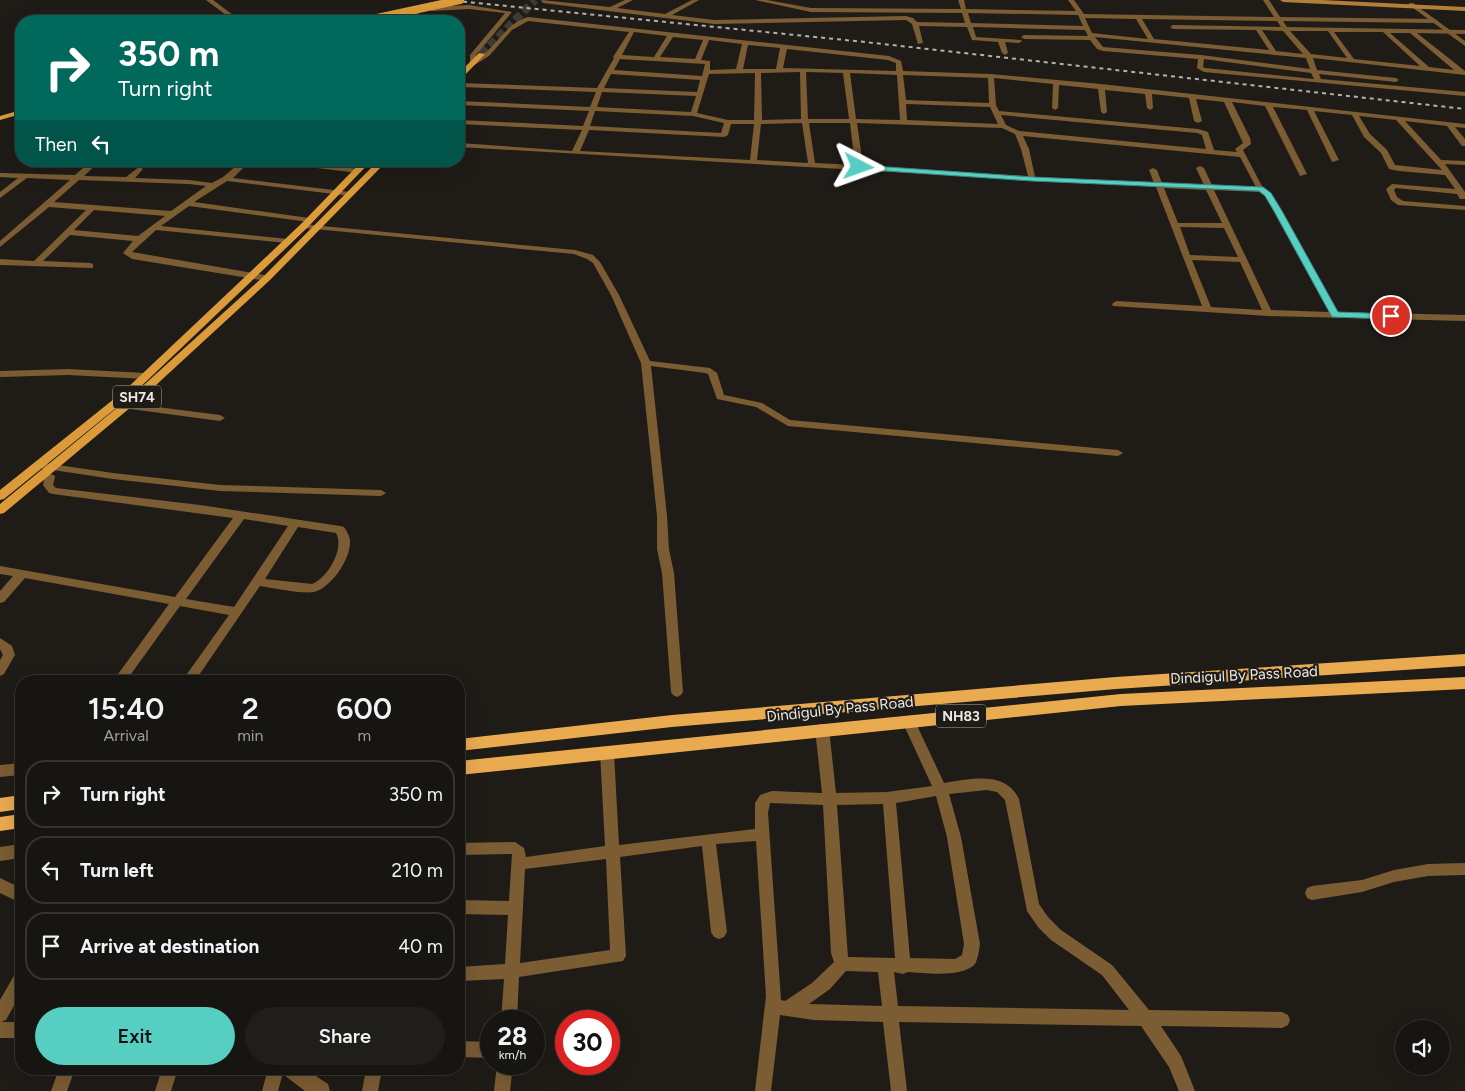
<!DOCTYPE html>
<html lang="en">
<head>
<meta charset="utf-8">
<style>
  :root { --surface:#171511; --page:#201e1a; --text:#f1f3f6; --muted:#9e9f9f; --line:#363431; --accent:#57cec2 }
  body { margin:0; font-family:Figtree,sans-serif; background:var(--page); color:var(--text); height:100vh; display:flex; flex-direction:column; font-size:19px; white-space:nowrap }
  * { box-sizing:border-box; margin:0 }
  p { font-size:16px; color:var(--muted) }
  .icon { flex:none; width:28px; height:28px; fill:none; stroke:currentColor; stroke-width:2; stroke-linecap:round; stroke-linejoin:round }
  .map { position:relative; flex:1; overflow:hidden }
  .drawer { position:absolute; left:15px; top:675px; width:450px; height:400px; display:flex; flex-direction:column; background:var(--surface); border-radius:20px; box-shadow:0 5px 20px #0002,0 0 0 1px var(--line) }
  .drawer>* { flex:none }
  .top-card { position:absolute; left:15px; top:15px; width:450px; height:152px; border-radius:20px; box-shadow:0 5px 20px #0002,0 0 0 1px var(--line); background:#00695c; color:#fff; overflow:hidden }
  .buttons { position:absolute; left:1395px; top:1020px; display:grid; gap:10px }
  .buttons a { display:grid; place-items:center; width:55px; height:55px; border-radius:50%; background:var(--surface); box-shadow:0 5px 20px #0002,0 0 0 1px var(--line); font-size:25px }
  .speed { position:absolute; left:480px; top:1010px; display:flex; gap:10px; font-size:25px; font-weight:700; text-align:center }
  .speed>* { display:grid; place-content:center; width:65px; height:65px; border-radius:50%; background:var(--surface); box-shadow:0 5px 20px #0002,0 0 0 1px var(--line); line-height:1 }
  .speed small { font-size:12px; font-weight:400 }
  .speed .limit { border:8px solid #d22; background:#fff; color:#111 }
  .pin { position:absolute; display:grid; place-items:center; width:42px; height:42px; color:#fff; margin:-21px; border:2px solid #fff; border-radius:50%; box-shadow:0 1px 5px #0007 }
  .me { position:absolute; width:55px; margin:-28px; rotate:94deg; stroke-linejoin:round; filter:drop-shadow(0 0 4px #0008) }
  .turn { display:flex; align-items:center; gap:18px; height:105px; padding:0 20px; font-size:22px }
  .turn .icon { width:65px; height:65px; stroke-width:2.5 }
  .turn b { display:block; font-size:35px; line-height:42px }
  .then { display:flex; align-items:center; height:48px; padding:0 20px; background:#0003; gap:10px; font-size:19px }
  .eta { display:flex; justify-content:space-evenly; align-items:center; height:85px; text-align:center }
  .eta b { font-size:30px; font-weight:600; line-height:35px }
  .cta { display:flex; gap:10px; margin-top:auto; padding:10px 20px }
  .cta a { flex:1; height:58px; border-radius:30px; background:var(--accent); color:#111; font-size:20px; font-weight:600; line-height:58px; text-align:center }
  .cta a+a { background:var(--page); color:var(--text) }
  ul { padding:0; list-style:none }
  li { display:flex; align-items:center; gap:15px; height:68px; margin:0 10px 8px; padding:0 10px; border:2px solid var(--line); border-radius:20px }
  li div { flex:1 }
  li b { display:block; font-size:19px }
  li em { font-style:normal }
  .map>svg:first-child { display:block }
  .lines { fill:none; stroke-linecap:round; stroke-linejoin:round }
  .primary-tunnel { stroke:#3d3b36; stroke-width:8; stroke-dasharray:8 4; stroke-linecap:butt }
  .minor { fill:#7b5c33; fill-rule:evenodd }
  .tertiary { fill:#7b5c33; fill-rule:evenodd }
  .secondary { fill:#b17f39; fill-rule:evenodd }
  .primary { fill:#dc9b3b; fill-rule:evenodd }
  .trunk { fill:#eaaa4f; fill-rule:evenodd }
  .rail { stroke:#b4b2ae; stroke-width:2; stroke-dasharray:4 4; stroke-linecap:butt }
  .primary-bridge { stroke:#dc9b3b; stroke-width:8 }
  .route { fill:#57cec2; stroke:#39867e }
  .labels { text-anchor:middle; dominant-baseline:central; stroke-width:4.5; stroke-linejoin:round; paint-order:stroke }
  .shield { fill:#1f1c17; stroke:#adaba6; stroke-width:1 }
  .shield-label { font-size:14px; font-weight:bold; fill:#eae8e4 }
  .street-label { font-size:15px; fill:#eae8e4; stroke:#1f1c17 }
</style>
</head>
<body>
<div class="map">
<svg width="1465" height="1091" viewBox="0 0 1465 1091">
  <rect width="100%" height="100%" fill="#1f1c17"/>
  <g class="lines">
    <path class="primary-tunnel" d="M481 54 535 0"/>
    <path class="minor" d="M541 0 610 7 625 0H633L617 8 665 14 692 0H699L672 15 714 20 906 16 913 18 917 22 965 23 962 13 811 12 755 0H767L811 8 961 9 958 0H964L966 9 1076 11 1068 0H1074L1084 14 1274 17 1263 0H1269L1280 17 1435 19 1438 21 1435 23 1283 21 1287 27 1465 30V34L1417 33 1465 71V75L1313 58 1317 70 1396 78 1399 80 1396 82 1319 74 1321 79 1465 92V96L1204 72 1197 68 1198 59 1103 51 1097 49 1090 40 1024 39 1021 37 1024 35 1088 36 1085 30 973 27 976 37 1021 40 1022 41 1019 43 1005 42 1008 53 1005 55 1002 53 998 42 972 40 967 27 919 26 923 43 918 44 912 24 906 20 714 24 543 3ZM968 13 1078 15 1083 26 971 23ZM1085 18 1136 19 1148 39 1092 33ZM1142 19 1277 21 1281 27 1173 25 1170 27 1173 29 1256 30 1269 50 1154 39ZM1262 30 1283 31 1303 54 1276 51ZM1290 31H1328L1347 58 1311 54ZM1334 32H1383L1420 66 1354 59ZM1390 33H1410L1454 70 1429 67ZM1095 37 1306 58 1310 69 1201 55 1103 47ZM1204 59 1311 73 1314 79 1205 68 1203 67Z
      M469 5 512 12 476 55V59C497 48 504 24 528 17L889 56 901 61 903 71 991 74 1101 84 1465 124V128L1455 127 1465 139V146H1462L1447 126 1405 121 1441 160 1465 161V165L1445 164 1465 192V199H1460L1457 194 1396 188 1394 190 1397 197 1403 201 1465 206V210L1398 205 1391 200 1386 189 1392 184 1455 189 1445 175 1399 171 1389 169 1381 153 1364 137 1352 115 1314 111 1339 160 1332 162 1307 110 1273 107 1307 174 1300 176 1265 106 1232 102 1250 138 1251 144 1243 150 1263 188 1271 193 1282 211 1338 312 1465 315V321L1268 316 1113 306 1112 304 1116 301 1202 306 1156 187 459 147V143L572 151 582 130 459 124V120L583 126 589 111 459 105V101L590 107 596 92 459 87V83L597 88 614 58 613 57 629 32 528 21 512 30 489 56 473 66 470 64V55L505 13 469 9 432 11 429 9 432 7ZM634 32 667 36 654 57 622 55ZM673 37 703 40 695 59 660 57ZM709 40 742 44 736 69 710 70V61L701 60ZM748 45 780 48 776 69H743ZM787 49 888 60 896 63V71L783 68ZM620 59 705 64 702 76 614 70ZM800 72 801 119 762 120 761 73ZM806 72 843 73 849 119H808ZM755 73 754 120H728L697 113 709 74ZM850 73 897 75 900 120 856 119ZM611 74 700 80 697 92 604 88ZM903 75 988 78 989 103 906 100ZM994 78 1053 84 1052 108 1055 110 1058 108 1059 85 1098 89 1101 112 1104 114 1107 112 1105 90 1145 94 1147 108 1150 110 1153 108 1152 94 1189 98 1194 121 1198 123 1202 121 1196 99 1224 102 1243 143 1235 149 1237 152 1214 150 1208 132 1198 129 999 111 996 105ZM602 92 696 96 691 112 597 107ZM906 104 990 107 998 124 907 120ZM595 111 693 116 724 123 721 133 590 126ZM1001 115 1197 133 1202 135 1206 149 1019 131 1006 125ZM1359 116 1396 120 1442 170 1395 165 1387 150 1370 134ZM802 123 808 163 757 160 761 124ZM809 123H850L855 165 815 163ZM857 123 1002 128 1015 134 1021 149 1028 176 863 166ZM731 124H754L750 160 580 151 589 130 724 137 728 135ZM1023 136 1240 157 1256 187 1212 185 1204 168 1200 166 1196 168 1204 185 1162 183 1157 170 1153 168 1149 170 1154 183 1035 177 1029 149ZM1164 188 1206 190 1222 223H1178ZM1214 190 1259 192 1265 196 1329 312 1271 310ZM1180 227 1224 228 1238 257 1190 255ZM1192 260 1240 262 1262 310 1211 307Z
      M416 11 419 13 418 14 389 21H379Z
      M374 14 377 16 376 17 357 21H346Z
      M91 161H100L84 176 126 177 139 167 143 169 135 178 189 180 212 183 223 177 242 161H250L233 178 350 192 354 194 350 196 227 181 194 202 309 218 313 220 309 222 189 206 161 226 287 239 291 241 287 243 156 230 132 252 270 276V280L267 281 132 259 123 253 133 241 70 235 43 261 90 263 93 264V268L0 265V259L34 261 86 210 49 207 0 247V241L70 180 27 178 0 198V192L18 178 0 177V173L75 175ZM79 180 189 184 206 186 171 211 54 202ZM94 210 165 216 138 236 74 230Z
      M272 161H296L358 169 362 171 358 173 276 163Z
      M301 224 575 250 593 255 600 262 619 295 650 361 710 368 717 373 724 395 762 403 790 420 1118 450 1123 453 1118 456 788 426 756 407 717 399 708 374 705 373 651 366 667 516 669 549 674 573 683 692 681 695 677 697 673 695 671 692 662 573 657 549V516L641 363 611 295 593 263 587 259 574 254 304 228H301Z
      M68 369 146 373 151 376 146 379 68 375 0 377V371Z
      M126 403 220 415 225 418 220 421 123 408 121 406Z
      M37 462 113 473 220 485 381 490 386 493 381 496 220 491 113 479 33 467 32 465Z
      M41 472 54 475 55 477 53 485 56 488 200 505 340 526 344 527C347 532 350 536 350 541 351 559 331 588 314 592 301 594 273 588 260 586L195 681H182L229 615 180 606 126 681H113L169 604 25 578 4 602 0 603V591L13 576 0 574V566L175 597 233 518 53 494 49 493 43 485 44 479 37 477 36 475ZM244 519 288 526 234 607 186 599ZM298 527 336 533C345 549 327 579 312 584L265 579Z
      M0 638 12 646 15 655 4 674 0 676V660L3 655 0 649Z
      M908 716 913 717 944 783C970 779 1005 770 1019 799L1039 904 1048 917 1061 930 1112 965 1149 1010 1282 1012 1288 1015 1290 1020 1288 1025 1282 1028 1161 1026 1181 1056 1195 1091H1179L1169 1067 1141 1026 899 1022 907 1091H891L883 1022 814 1020 780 1015 771 1091H755L766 996 756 841 716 844 727 932 724 937 719 939 714 937 711 932 702 846 620 857 626 956 623 961 519 977 517 1021H501L504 979 459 981V967L505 964 508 915 459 914V900L509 901 512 854 459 855V843L515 842 524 848 526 857 605 846 600 752 602 748 607 747 612 748 614 752 619 845 755 829V803L760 795 772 791 822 793 815 729 817 725 822 724 827 725 829 729 836 793 887 792 932 786 902 721 903 717ZM987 790 997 792 1005 800 1027 911 1038 927 1051 940 1102 975 1129 1010 898 1006 894 972 903 974 908 972C925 973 962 978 975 964 978 959 979 950 980 944L961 837 949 794ZM936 796 947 837 964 944 962 955 955 959 910 958 896 803ZM770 803 823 805 831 953 834 962 812 983 785 1001 781 1000 768 813ZM883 804 895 958 848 957 837 805ZM606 859 610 950 520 963 525 869ZM846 971 878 972 882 1006 809 1004 830 989Z
      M1465 863V875L1428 876 1394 882 1362 892 1312 900 1307 898 1305 893 1307 888 1312 886 1362 880 1394 870 1428 864Z
      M21 972V993L6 1020 1 1022H21V1038H0V1000L15 974Z
      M459 1041 491 1042V1058L459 1057Z
      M497 1064H513L510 1091H494Z
      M59 1069H75L67 1091H51Z
      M162 1069H178L171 1091H155Z
      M268 1069H284L278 1091H262Z
      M366 1069H382L378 1091H362Z"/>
    <path class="tertiary" d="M206 0H213L241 21H234Z
      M1409 3H1413L1465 41V46L1409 5Z
      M21 763V775L0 777V765Z
      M21 844V858L0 861V847Z
      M0 878 21 888V903L0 893Z
      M281 1069H305L328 1084 330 1091H305L284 1075Z"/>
    <path class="secondary" d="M1280 0H1322L1465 7V11L1283 2Z"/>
    <path class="primary" d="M479 53 485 54 464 76 465 85 459 90V73Z
      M21 110V114L0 120V116Z
      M362 161H371L307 228 132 395 4 499 0 500V490L124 391 301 224Z
      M378 161H387L270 280 143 397 4 513 0 514V504L135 393 264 276Z"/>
    <path class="trunk" d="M1465 654V666L1116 689 672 727 459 751V739L672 715 1116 677Z
      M1465 677V689L1121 706 459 775V761L1121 694Z
      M21 795V809L0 812V798Z
      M21 814V828L0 831V817Z"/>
    <path class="rail" d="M447 0 865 42 1465 109"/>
    <path class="primary-bridge" d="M363 21 460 0"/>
  </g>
  <path class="route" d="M859 165 1032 177 1263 187 1271 193 1282 211 1338 312 1391 314 1395 316 1391 319 1332 317 1274 211 1265 196 1259 191 1032 181 856 169V166Z"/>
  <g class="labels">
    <g class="shield">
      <rect x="113" y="385.5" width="48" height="23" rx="4"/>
      <rect x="936" y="704.5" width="50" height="23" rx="4"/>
    </g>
    <g class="shield-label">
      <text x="137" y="397">SH74</text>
      <text x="961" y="716">NH83</text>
    </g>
    <g class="street-label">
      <text transform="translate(1244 675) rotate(-3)">Dindigul By Pass Road</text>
      <text transform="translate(840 709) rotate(-6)">Dindigul By Pass Road</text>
    </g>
  </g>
</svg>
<div class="buttons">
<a><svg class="icon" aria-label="sound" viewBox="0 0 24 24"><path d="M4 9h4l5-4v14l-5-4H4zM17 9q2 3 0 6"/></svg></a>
</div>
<div class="speed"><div>28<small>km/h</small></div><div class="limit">30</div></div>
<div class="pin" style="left:1391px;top:316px;background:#d93025"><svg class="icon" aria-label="arrive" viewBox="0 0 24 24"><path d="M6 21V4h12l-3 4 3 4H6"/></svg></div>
<svg class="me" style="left:859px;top:167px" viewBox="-20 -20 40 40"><path d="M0-17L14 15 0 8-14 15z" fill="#57cec2" stroke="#fff" stroke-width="4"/></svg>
<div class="top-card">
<div class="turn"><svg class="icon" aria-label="right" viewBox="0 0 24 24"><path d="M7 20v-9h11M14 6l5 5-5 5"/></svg><div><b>350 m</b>Turn right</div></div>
<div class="then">Then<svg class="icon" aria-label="left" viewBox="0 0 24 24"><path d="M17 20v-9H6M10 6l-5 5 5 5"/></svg></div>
</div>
<section class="drawer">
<div class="eta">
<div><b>15:40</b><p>Arrival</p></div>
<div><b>2</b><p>min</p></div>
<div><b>600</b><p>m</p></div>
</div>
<ul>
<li><svg class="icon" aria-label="right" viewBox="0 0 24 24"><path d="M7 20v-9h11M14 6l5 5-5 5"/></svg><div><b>Turn right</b></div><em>350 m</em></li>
<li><svg class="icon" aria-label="left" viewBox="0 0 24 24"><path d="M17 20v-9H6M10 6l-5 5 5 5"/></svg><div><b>Turn left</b></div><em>210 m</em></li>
<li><svg class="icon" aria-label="arrive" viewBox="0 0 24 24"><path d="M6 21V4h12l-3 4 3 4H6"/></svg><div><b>Arrive at destination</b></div><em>40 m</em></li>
</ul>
<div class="cta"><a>Exit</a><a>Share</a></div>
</section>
</div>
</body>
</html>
